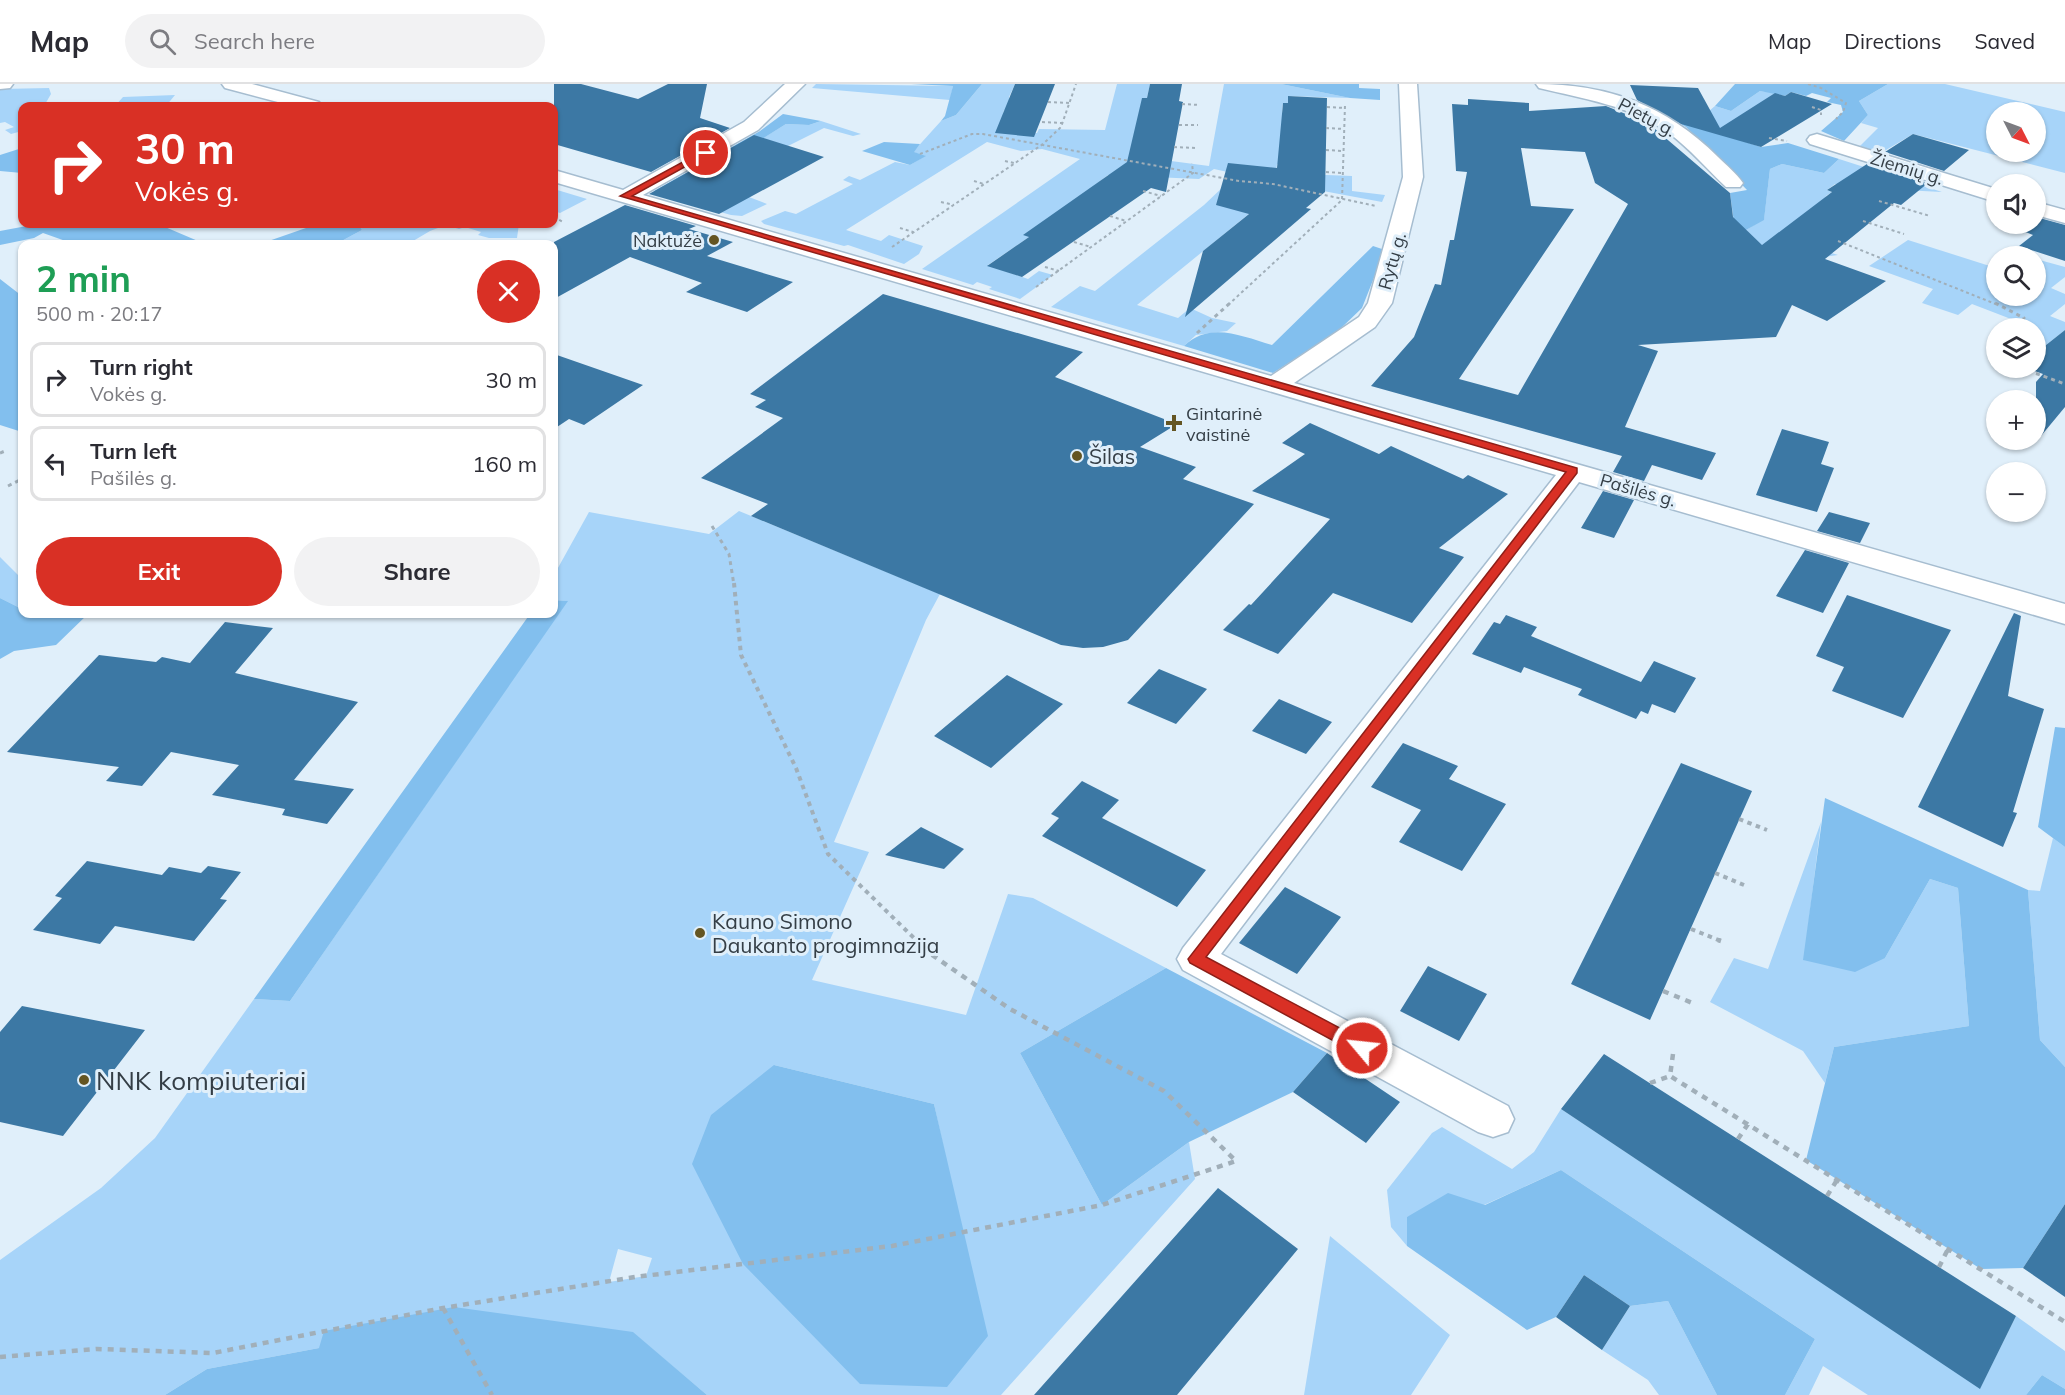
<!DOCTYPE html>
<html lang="en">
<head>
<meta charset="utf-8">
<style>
  :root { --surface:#fff; --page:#f2f2f3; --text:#2b2b33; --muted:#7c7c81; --line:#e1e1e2; --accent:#d93025 }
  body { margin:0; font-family:Mulish,sans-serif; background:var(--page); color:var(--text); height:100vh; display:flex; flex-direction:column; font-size:22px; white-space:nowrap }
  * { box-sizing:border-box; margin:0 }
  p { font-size:20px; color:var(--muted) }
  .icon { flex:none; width:33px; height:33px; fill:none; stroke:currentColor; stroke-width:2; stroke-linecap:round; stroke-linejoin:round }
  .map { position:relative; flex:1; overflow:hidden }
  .side { position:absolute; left:18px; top:156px; width:540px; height:378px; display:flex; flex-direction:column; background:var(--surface); border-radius:12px; box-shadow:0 2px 4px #0004 }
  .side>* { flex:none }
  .guide { position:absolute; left:18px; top:18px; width:540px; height:126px; border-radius:12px; box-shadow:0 2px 4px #0004; background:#d93025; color:#fff; overflow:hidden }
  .needle { width:39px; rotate:132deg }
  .buttons { position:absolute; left:1986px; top:18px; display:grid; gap:12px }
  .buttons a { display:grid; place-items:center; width:60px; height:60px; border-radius:50%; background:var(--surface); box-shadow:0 2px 4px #0004; font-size:30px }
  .pin { position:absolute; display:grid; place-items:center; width:51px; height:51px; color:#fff; margin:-26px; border:3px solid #fff; border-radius:50%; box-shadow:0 2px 6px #0007 }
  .me { position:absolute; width:66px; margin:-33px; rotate:298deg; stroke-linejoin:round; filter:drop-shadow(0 0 4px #0008) }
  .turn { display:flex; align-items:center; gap:21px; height:126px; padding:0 18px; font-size:27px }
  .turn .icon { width:78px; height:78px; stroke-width:2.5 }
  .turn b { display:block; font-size:42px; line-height:51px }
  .round { display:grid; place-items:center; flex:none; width:63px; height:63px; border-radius:32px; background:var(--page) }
  .head { display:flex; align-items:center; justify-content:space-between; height:102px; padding:0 18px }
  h1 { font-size:36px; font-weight:700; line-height:45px; color:#1e9e55 }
  .action { display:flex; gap:12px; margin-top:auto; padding:12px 18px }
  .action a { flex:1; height:69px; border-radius:36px; background:var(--accent); color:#fff; font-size:24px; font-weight:700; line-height:69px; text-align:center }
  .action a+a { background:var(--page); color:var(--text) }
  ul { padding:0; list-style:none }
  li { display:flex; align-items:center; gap:18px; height:75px; margin:0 12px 9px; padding:0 6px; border:3px solid var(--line); border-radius:12px }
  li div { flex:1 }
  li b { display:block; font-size:22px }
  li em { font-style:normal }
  header { display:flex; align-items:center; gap:36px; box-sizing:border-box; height:84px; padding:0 30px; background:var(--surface); border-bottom:2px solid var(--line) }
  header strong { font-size:28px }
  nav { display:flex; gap:33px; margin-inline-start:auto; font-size:21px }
  .search { width:420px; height:54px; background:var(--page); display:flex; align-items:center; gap:15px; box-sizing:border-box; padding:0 21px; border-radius:33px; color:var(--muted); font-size:22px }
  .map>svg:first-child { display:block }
  .green { fill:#a7d4f9; fill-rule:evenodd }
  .forest { fill:#82bfee }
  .building { fill:#3c78a4; fill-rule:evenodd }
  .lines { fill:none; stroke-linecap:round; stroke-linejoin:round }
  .minor-casing { stroke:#a6bdd0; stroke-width:3 }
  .path-far3 { stroke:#a1afb9; stroke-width:2; stroke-dasharray:3 3; stroke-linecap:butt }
  .path-far2 { stroke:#a1afb9; stroke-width:3; stroke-dasharray:4 4; stroke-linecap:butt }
  .path-far1 { stroke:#a1afb9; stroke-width:4; stroke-dasharray:4.5 4.5; stroke-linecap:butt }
  .path { stroke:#a1afb9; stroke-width:4.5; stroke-dasharray:6 6; stroke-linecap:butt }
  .minor { fill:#fff; fill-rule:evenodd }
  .route { fill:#d93025; stroke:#8d1f18; stroke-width:1.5 }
  .poi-dot { fill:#645522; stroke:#e0effa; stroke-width:2 }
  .labels { text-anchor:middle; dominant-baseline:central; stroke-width:6; stroke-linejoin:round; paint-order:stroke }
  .far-street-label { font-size:18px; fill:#343e46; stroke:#e0effa }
  .far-poi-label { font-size:18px; fill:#343e46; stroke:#e0effa; text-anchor:end }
  .poi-label { font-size:21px; fill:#343e46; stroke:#e0effa; text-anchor:start }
  .near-poi-label { font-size:26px; fill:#343e46; stroke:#e0effa; text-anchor:start }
</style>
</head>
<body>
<header>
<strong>Map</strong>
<div class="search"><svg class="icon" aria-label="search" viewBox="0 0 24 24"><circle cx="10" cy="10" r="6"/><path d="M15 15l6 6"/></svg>Search here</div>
<nav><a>Map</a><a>Directions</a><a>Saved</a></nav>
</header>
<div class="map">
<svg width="2065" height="1311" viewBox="0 0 2065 1311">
  <rect width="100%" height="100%" fill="#e0effa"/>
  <path class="green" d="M816 0 953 2 950 16 812 4Z
    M982 0H1015L1009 13V26H1004L1000 47 1037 49 1039 45 1105 46 1117 0H1150L1147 14 1171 77 1209 82 1224 0H1281L1350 14 1288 12V19H1283L1282 26 1283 80H1277L1276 89 1352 92V107L1385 111 1382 118 1275 98 1277 107 1137 221 1178 234 1190 224 1212 234 1236 239 1227 247 1196 251 1184 262 1051 223 1080 202 1095 207 1204 121 1224 102 1255 94 1214 85 1199 95 1108 91 1029 153 988 181 1028 195 1039 187 1053 191 1020 215 989 205 992 203 977 198 973 201 922 185 1080 75 1042 65 1021 67 987 58 846 146 881 157 889 151 923 162 919 170 904 180 848 161 844 162 764 140 761 137 785 127 796 130 853 100 843 96 849 92 860 96 895 78 910 81 925 72 913 68 941 37 956 31Z
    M1888 0H1945L2065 28V89L1913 50 1881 69 1860 62 1878 44 1861 39 1868 31 1859 17ZM1996 28H2036V68H1996Z
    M49 4 51 10 44 22H22V47L11 50 5 46 14 43 5 38 0 39V5Z
    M1760 7 1775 9 1723 50 1697 37 1715 22 1731 27Z
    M175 11 166 22H115L123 13Z
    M821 37 861 50 853 52 824 44 788 62 749 113 767 120 742 132 731 131 685 118 676 108 786 40 809 41Z
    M1839 75 1942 108 1845 103 1835 100 1827 106 1832 108 1826 112 1806 161 1838 171 1780 179 1746 146 1764 135 1770 85 1782 80 1824 89Z
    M554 105 587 115 560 129 554 127Z
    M358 140H519L517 154H489L478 151 481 148 465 143 459 145 446 141 430 147 408 160H336L362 146Z
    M1908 156 1996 184V212H2036V175L2065 183V193L2051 204 2065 210V220L2050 232 2065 238V246L2036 269V244H2002L2011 235 1972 220 1958 231 1922 219 1933 205 1869 182Z
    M739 427 940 510 926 536 834 758 869 768 812 896 966 931 1008 810 1033 814 1166 884 1020 969 1102 1121 1189 1058 1195 1095 1001 1311H707L632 1248 319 1264 207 1285 165 1311H0V1176L101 1104 155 1054 254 915 290 917 567 517 554 516V491L589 428 709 450ZM774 981 934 1020 962 1148ZM618 1165 652 1174 646 1192 609 1198Z
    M0 473 22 495V525L0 514Z
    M1821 738 1804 876 1885 874 1930 795 1958 804 1969 942 1834 963 1825 999 1803 967 1710 918 1734 874 1768 885Z
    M2053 754 2065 763V983L2040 956 2028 806 2040 807Z
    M1561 1025 1980 1304 2016 1232 2065 1267V1305L2042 1291 2026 1311H1868L1823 1282 1809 1311H1785L1815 1255 1561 1086 1484 1121 1407 1133V1162L1391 1143 1387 1106 1432 1049 1442 1043 1512 1085 1534 1068Z
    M1330 1152 1450 1251 1411 1311H1304Z
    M1668 1217 1717 1311H1659L1648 1296 1602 1266 1630 1222Z"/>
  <path class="forest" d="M911 0H982L956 31 941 37 945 32 953 2Z
    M1281 0H1359V4L1380 5V16L1350 14Z
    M1735 0H1888L1859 17 1868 31 1844 57 1821 47 1843 28 1841 21 1827 18 1831 14 1812 9 1806 12 1791 8 1785 12 1760 7 1731 27 1715 22Z
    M783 30 821 37 809 41 786 40 677 108 656 109 654 107 760 47Z
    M1669 33 1761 63 1788 59 1839 75 1824 89 1782 80 1770 85 1764 136 1746 146H1735L1730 109 1747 106 1686 43Z
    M884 58 920 60 914 68 926 72 910 81 862 67Z
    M22 64V89L0 87V71Z
    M31 140H158L205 160H74L43 149 34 154 0 161V147L32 141Z
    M301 140H358L362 146 336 160H260L306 144Z
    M1373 162 1385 166 1362 224 1338 247 1273 289 1184 262C1210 237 1241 252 1272 261Z
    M0 195 22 212V348L0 341Z
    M0 514 22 525V530H88L56 561 14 567 0 575Z
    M554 516 568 517 290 917 254 915 530 530H554Z
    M2055 643 2065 644V763L2038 743Z
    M1825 714 2028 806 2040 956 2065 983V1120L2023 1184 1981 1185 1806 1076 1834 963 1969 942 1958 804 1930 795 1885 874 1855 888 1803 876Z
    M1166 884 1327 969 1293 1008 1189 1058 1102 1121 1020 969Z
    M774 981 934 1020 988 1252 947 1303 860 1300 743 1180 692 1080 711 1031Z
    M1561 1086 1815 1255 1785 1311H1717L1668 1217 1630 1222 1584 1191 1556 1233 1527 1246 1407 1162V1133L1448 1109 1485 1121Z
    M454 1223 633 1248 707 1311H165L207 1285 319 1264 324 1247Z
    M2042 1291 2065 1305V1311H2026Z"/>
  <path class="building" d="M554 0H581L638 15 668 0H707L700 34 730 44 651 88 554 60Z
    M1015 0H1055L1034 53 995 49Z
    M1150 0H1182L1179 17 1183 18 1166 108 1151 104 1022 193 987 182 1029 153 1023 151 1127 78 1142 14H1147Z
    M1630 1 1698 4 1720 44 1775 9 1785 12 1791 8 1832 20 1761 63 1681 40 1637 16Z
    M1288 12 1327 14 1325 108 1306 124 1311 125 1185 233 1203 167 1249 130 1216 121 1228 79 1277 84 1283 19H1288Z
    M1468 15 1529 19V27L1606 22 1648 39 1730 109 1733 133 1762 161 1832 108 1827 106 1867 80 1928 99 1901 121 1894 119 1825 175 1886 197 1827 237 1792 221 1776 253 1638 261 1658 267 1625 343 1716 369 1702 396 1652 381 1644 397 1613 388 1622 372 1371 302 1414 253 1435 200 1441 201 1450 156H1454L1467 88 1456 87 1452 20 1468 21ZM1521 64 1585 68 1595 99 1628 120 1518 311 1459 295 1574 125 1531 122Z
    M1913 50 1969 66 1944 87 1885 68Z
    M754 51 824 73 719 130 649 110Z
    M625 121 696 142 689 145 733 158 707 172 793 198 747 228 686 208 702 199 630 173 554 215V158Z
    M2036 133 2065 141V177L2019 162 2033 151 2018 145 2025 140H2036Z
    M883 210 1083 268 1055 293 1177 340 1140 363 1196 383 1183 395 1254 420 1128 556 1103 563 1083 564 1061 561 751 432 768 420 701 394 783 334 755 323 766 316 750 310Z
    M2065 246V323L2036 358V298L2043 290 2027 284H2036V269Z
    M554 270 643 301 584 341 569 335 554 345Z
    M1310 339 1379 370 1391 362 1463 395 1468 391 1508 410 1439 464 1464 473 1412 539 1333 509 1278 570 1223 546 1249 520 1251 521 1330 435 1252 407 1305 370 1282 359Z
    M1782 345 1829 358 1821 380 1834 384 1817 428 1756 411Z
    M1603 407 1634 416 1614 454 1581 444Z
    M1829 428 1870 439 1860 459 1817 447Z
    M1805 466 1849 479 1823 529 1776 512Z
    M1847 511 1951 546 1903 634 1832 607 1844 583 1816 572Z
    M2014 529 2021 532 2008 612 2044 625 2013 728 2017 729 2003 763 1918 723Z
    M1506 531 1537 543 1531 552 1641 598 1654 577 1696 594 1675 629 1652 620 1648 630 1641 627 1636 635 1578 611 1582 605 1524 583 1521 589 1472 570 1494 538 1500 540Z
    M225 538 273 544 235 589 358 618 294 696 354 705 327 740 282 731 285 725 212 711 239 681 171 668 142 702 106 697 119 683 7 668 99 571 156 578 162 573 190 579Z
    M1159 585 1207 605 1176 640 1127 619Z
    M1007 591 1063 620 991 684 934 652Z
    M1279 615 1332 638 1306 670 1252 647Z
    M1403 659 1458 682 1449 695 1506 720 1462 787 1399 758 1421 726 1371 703Z
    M1681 679 1752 707 1650 936 1571 900Z
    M1082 697 1119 716 1102 734 1206 786 1177 823 1042 752 1059 734 1051 730Z
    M921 743 964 765 944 785 885 771Z
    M87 777 162 791 169 783 201 789 208 782 241 788 220 815 227 816 194 857 115 842 100 860 33 846 62 814 55 812Z
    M1285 803 1341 833 1297 890 1239 859Z
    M1428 882 1487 910 1459 957 1400 927Z
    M22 922 145 946 63 1052 0 1038V948Z
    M1327 969 1400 1018 1366 1059 1293 1008Z
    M1604 970 2016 1232 1980 1305 1561 1025Z
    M1218 1104 1298 1165 1177 1311H1034Z
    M2065 1120V1213L2023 1184Z
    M1584 1191 1630 1222 1602 1266 1556 1233Z"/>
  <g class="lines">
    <defs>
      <path id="minor" d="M0 0H13L10 4 0 5Z
        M222 0H252L319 18 321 22H293L225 4Z
        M785 0H805L758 46 643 111 1271 292 1359 233 1368 219 1403 93 1399 0H1417L1423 93 1392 219 1375 243 1294 299 2065 520V540L1579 398 1221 870 1508 1022 1514 1035 1508 1048 1493 1053 1478 1048 1183 886 1177 875 1183 864 1556 391 554 98V86L623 106 744 38Z
        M1536 0C1608 0 1666 21 1718 73 1726 81 1736 89 1743 99L1740 103H1726C1707 85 1690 65 1669 49 1629 21 1584 15 1539 4Z
        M1817 50 1996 105V118L1810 60 1807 56 1810 52Z
        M2036 118 2065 126V139L2036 131Z"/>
    </defs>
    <use href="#minor" class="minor-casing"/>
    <path class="path-far3" d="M1808 0 1821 4 1846 19 1843 28 1836 35
      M1048 18 1069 19
      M1182 20 1200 21
      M1327 23 1345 24
      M1812 23 1821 26V31
      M1042 38 1062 39
      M1179 41H1198
      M1326 44 1344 45
      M1769 54 1787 57
      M1174 63 1195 64
      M1326 66 1343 67
      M920 70 972 50H983L1239 97 1273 100 1376 122
      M1005 77 1014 79
      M1326 88 1342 89
      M974 97 984 100
      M1143 107 1161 112
      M1879 117 1930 132
      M941 118 954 121
      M1110 132 1126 137
      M554 133 563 138
      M1863 137 1904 150
      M98 142 107 140
      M900 144 913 148
      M1838 157 1998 221
      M1074 158 1091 163
      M892 163 1043 60 1061 43 1076 0
      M1045 183 1059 187
      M1036 203 1193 89 1192 79
      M1228 221 1342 116 1345 21"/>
    <path class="path-far2" d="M1995 219 2024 234 2017 244
      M1197 249 1230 219
      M2021 284 2065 300
      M0 369 5 367
      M8 402 22 395
      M712 442 729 470 734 501"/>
    <path class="path-far1" d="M734 499 741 571 796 684 828 770 917 857
      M1739 735 1767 746
      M1715 789 1744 801
      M1691 845 1721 857"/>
    <path class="path" d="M1718 856 1721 857
      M1663 907 1695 920
      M1673 970 1670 992 2065 1238
      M1650 999 1670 992
      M1738 1055 1748 1040
      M1827 1112 1837 1096
      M1939 1183 1948 1165
      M443 1224 492 1311
      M0 1273 97 1265 213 1269 443 1224 635 1193 892 1162 1102 1121 1236 1077 1164 1007 1010 925 928 868 916 856"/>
    <use href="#minor" class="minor"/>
  </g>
  <path class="route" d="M703 67 710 69 632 112 1577 384V389L1206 873 1368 959 1370 964 1368 969H1356L1190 879 1188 875 1566 388 620 112Z"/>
  <g class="poi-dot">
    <circle cx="714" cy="156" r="6"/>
    <path d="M1171 330h6v6h6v6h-6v6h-6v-6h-6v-6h6z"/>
    <circle cx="1077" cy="372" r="6"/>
    <circle cx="700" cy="849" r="6"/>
    <circle cx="84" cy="996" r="6"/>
  </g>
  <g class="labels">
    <g class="far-street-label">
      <text transform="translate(1647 33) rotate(28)">Pietų g.</text>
      <text transform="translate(1907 84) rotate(17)">Žiemių g.</text>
      <text transform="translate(1392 177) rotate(-74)">Rytų g.</text>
      <text transform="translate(1638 406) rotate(16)">Pašilės g.</text>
    </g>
    <g class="far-poi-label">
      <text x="702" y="156">Naktužė</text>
      <text x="1186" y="329" text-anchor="start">Gintarinė<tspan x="1186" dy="21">vaistinė</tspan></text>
    </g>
    <g class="poi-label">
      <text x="1089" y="372">Šilas</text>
      <text x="712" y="837">Kauno Simono<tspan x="712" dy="24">Daukanto progimnazija</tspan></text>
    </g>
    <g class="near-poi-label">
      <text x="96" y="996">NNK kompiuteriai</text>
    </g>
  </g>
</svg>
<div class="buttons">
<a><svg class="needle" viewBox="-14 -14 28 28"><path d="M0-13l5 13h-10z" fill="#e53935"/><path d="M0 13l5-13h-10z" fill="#7c7c81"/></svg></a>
<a><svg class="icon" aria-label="sound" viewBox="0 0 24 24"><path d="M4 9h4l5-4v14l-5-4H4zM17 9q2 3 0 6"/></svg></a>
<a><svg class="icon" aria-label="search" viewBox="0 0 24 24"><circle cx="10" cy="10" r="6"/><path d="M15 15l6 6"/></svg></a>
<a><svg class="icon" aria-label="layers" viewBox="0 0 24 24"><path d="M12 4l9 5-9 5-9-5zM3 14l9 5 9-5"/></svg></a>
<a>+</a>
<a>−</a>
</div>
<div class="pin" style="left:706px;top:69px;background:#d93025"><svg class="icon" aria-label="arrive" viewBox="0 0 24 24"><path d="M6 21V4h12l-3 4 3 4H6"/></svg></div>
<svg class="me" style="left:1362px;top:964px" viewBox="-20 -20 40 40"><circle r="17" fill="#d93025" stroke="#fff" stroke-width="3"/><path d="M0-11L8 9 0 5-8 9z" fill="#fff"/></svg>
<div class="guide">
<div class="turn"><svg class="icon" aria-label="right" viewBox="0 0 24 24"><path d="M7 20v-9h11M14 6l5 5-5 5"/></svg><div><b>30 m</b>Vokės g.</div></div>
</div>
<section class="side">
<div class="head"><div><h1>2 min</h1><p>500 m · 20:17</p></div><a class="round" style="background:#d93025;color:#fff"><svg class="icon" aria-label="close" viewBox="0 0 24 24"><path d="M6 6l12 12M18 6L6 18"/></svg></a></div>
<ul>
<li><svg class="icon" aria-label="right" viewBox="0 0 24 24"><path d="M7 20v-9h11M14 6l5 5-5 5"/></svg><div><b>Turn right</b><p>Vokės g.</p></div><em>30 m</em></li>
<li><svg class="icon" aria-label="left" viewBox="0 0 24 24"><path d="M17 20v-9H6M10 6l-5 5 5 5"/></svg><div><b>Turn left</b><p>Pašilės g.</p></div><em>160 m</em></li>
</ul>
<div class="action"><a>Exit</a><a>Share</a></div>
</section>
</div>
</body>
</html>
